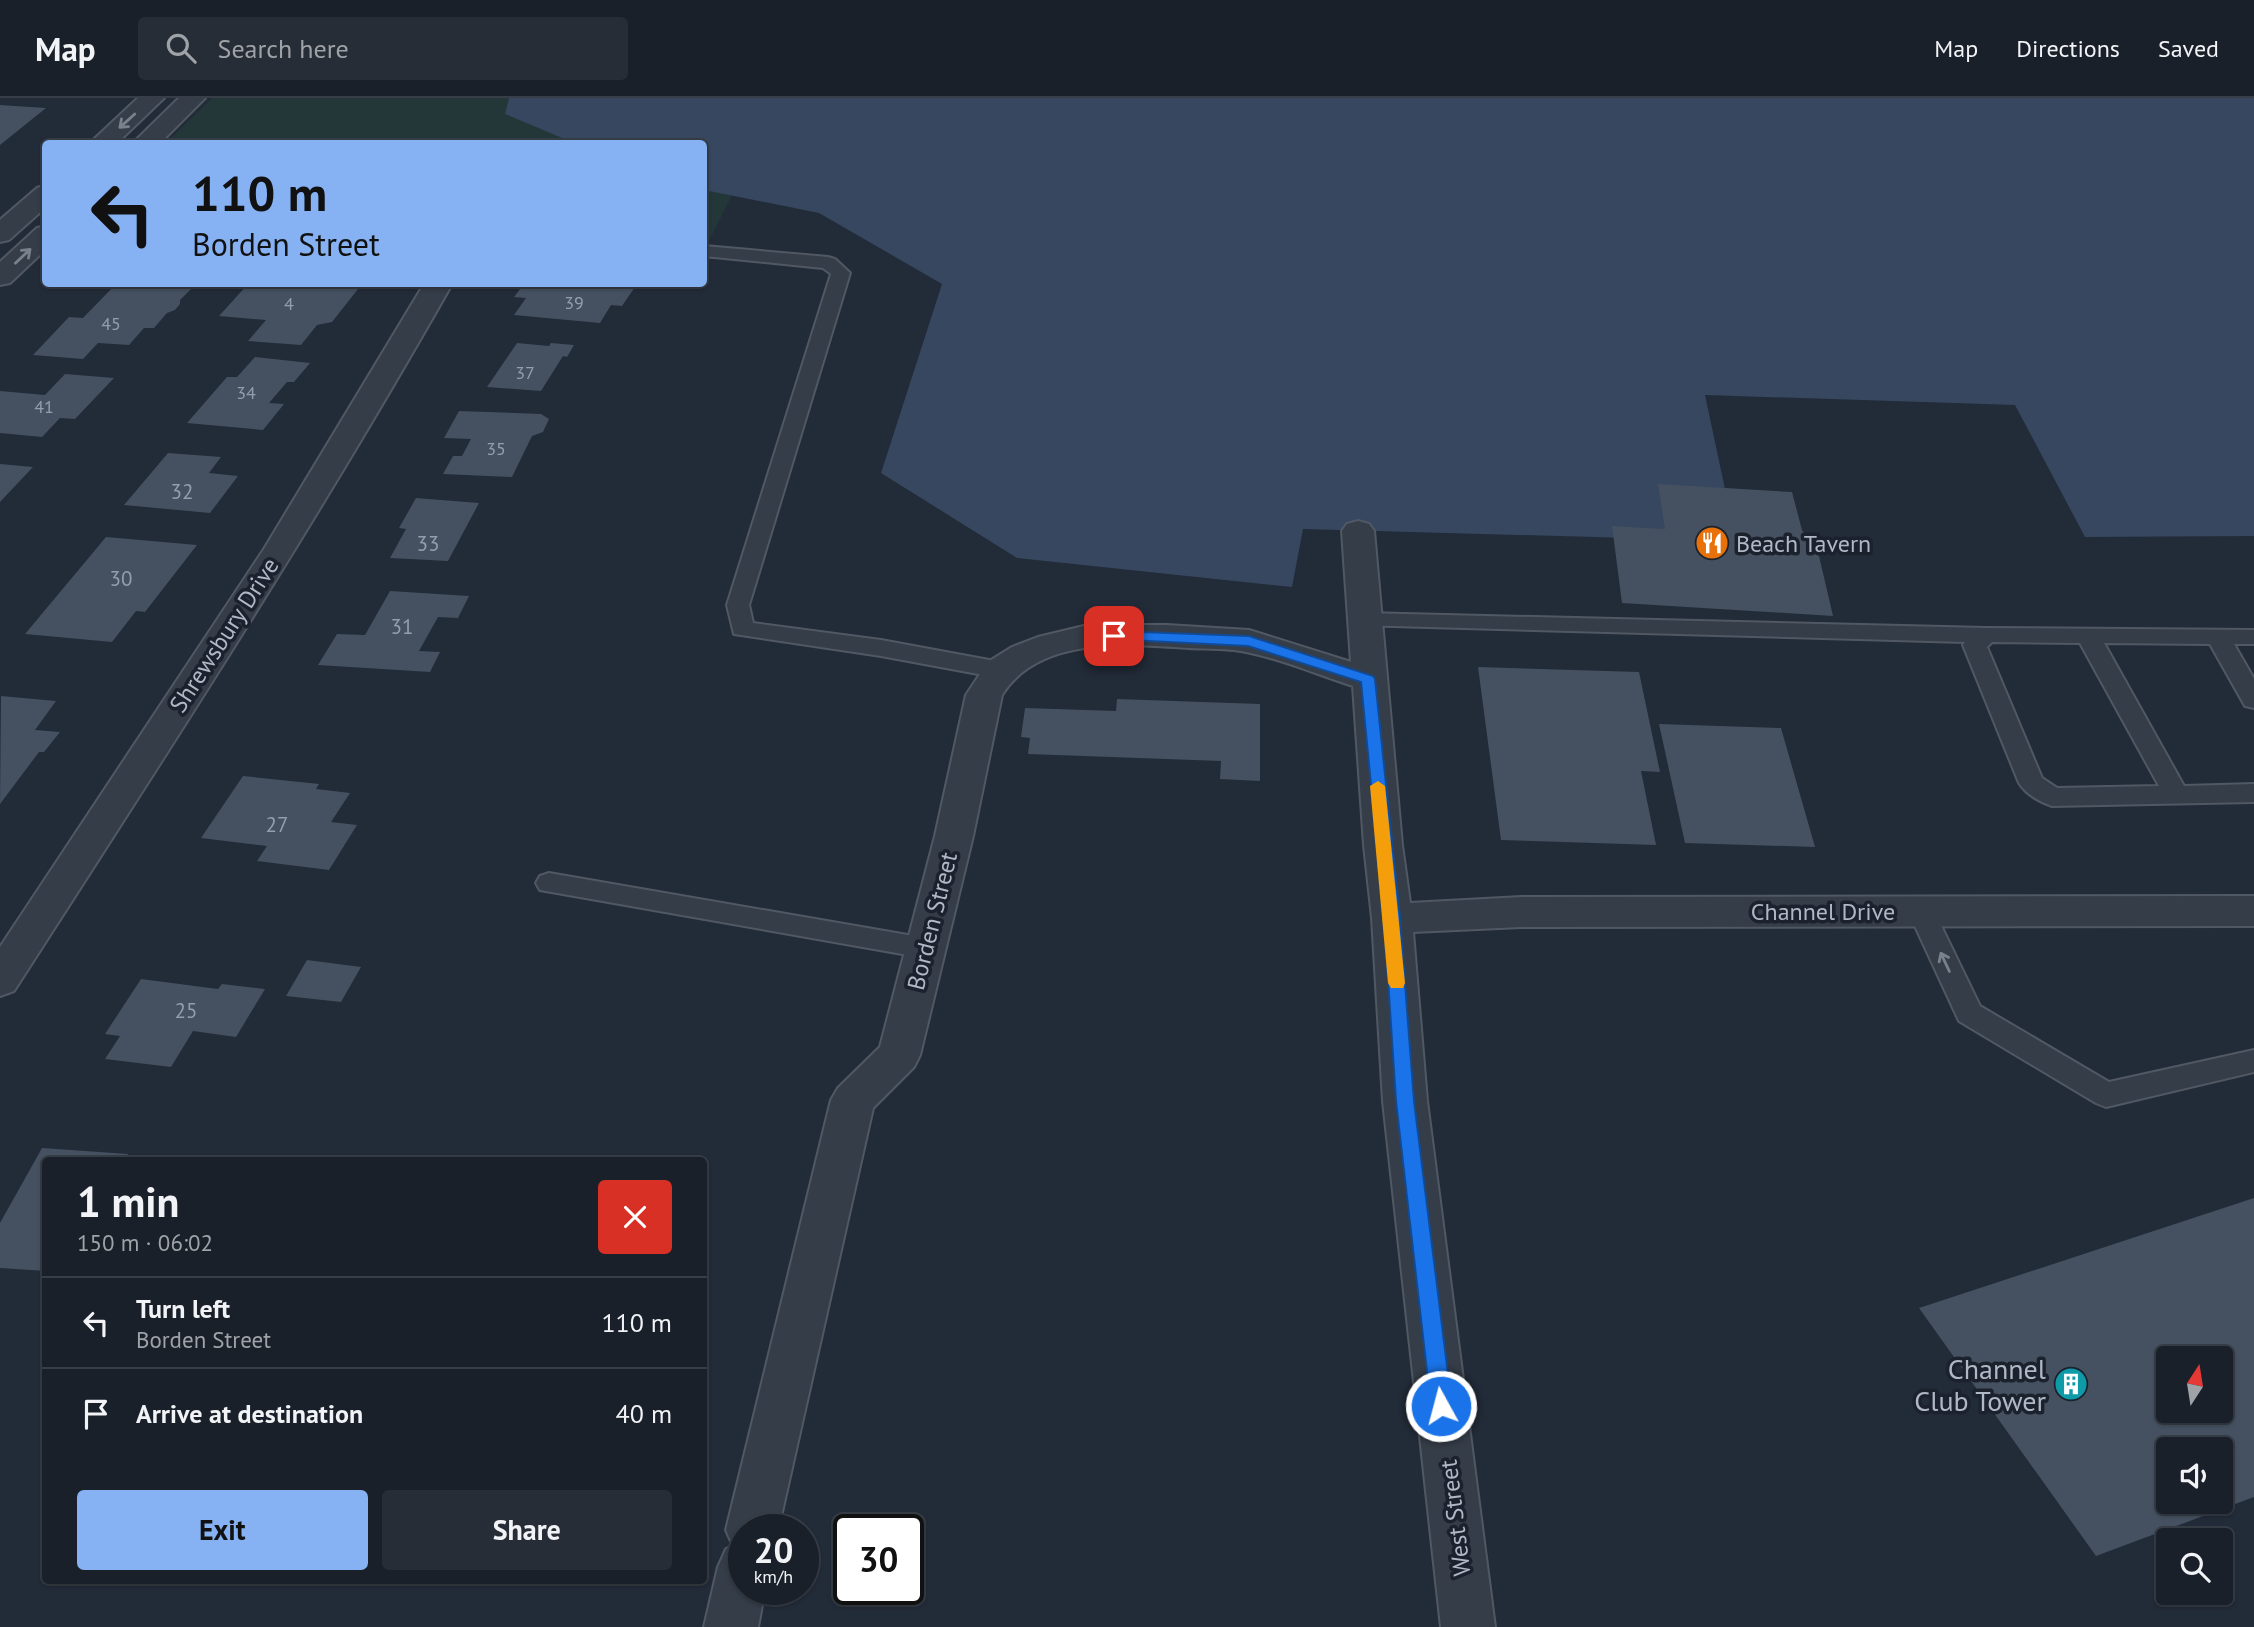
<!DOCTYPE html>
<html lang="en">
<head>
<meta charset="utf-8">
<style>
  :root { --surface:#1a202a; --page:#272d36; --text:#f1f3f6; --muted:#9fa3a8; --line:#383e47; --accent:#86b2f4 }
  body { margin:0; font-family:"PT Sans",sans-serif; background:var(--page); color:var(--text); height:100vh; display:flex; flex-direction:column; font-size:26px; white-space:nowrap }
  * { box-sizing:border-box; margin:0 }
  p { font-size:23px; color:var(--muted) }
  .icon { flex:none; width:38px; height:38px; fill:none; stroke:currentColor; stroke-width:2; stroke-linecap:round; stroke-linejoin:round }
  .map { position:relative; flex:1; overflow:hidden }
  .panel { position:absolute; left:42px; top:1059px; width:665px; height:427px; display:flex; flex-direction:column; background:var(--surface); border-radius:7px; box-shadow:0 2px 5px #0004,0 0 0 2px var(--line) }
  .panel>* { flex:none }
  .top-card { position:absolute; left:42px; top:42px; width:665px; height:147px; border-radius:7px; box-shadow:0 2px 5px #0004,0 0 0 2px var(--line); background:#86b2f4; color:#111; overflow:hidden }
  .needle { width:46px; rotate:12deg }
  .controls { position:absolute; left:2156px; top:1248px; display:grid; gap:14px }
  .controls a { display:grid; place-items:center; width:77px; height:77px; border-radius:7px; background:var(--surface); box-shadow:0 2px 5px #0004,0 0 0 2px var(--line); font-size:35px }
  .speed { position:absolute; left:728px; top:1416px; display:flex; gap:14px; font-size:35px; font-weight:700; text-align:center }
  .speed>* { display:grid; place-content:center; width:91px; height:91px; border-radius:50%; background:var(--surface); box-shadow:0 2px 5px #0004,0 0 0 2px var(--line); line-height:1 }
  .speed small { font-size:18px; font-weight:400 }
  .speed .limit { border:4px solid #111; border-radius:10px; background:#fff; color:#111 }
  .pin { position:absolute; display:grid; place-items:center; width:60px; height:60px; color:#fff; margin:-30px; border-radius:14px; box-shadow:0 4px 10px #0006 }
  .me { position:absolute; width:77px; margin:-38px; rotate:353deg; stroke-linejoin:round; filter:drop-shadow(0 0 5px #0008) }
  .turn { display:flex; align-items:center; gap:24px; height:147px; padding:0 35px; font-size:32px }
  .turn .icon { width:91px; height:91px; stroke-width:2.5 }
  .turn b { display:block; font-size:49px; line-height:60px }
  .round { display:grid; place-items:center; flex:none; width:74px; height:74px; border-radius:7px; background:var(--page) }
  .headline { display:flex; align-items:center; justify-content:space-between; height:119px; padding:0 35px }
  h1 { font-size:42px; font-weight:700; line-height:52px }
  .button { display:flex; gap:14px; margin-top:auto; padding:14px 35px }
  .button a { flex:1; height:80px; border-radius:7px; background:var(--accent); color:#111; font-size:28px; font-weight:700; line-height:80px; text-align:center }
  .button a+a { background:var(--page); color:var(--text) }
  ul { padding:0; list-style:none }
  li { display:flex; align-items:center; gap:21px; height:91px; padding:0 35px; border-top:2px solid var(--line) }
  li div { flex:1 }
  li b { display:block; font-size:26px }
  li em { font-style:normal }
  header { display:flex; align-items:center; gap:42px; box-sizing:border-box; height:98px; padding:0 35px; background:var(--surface); border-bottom:2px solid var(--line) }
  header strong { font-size:33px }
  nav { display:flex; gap:38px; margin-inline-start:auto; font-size:24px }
  .search { width:490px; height:63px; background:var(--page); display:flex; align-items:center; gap:18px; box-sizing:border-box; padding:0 24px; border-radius:7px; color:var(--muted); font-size:26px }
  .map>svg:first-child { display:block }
  .green { fill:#233739 }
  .water { fill:#36475f }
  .building { fill:#455160; fill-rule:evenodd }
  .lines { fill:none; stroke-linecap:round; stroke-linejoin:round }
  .service-casing { stroke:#505863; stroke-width:4 }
  .minor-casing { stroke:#505863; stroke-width:4 }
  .service { fill:#353d48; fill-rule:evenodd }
  .minor { fill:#353d48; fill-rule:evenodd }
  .oneway { stroke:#79818d }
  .route { fill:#1a73e8; stroke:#114b97; stroke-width:2 }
  .slow { fill:#f59e0b }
  .labels { text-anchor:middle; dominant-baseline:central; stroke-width:7; stroke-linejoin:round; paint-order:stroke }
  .far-number-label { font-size:18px; fill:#959eac }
  .number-label { font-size:21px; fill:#959eac }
  .poi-label { font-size:24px; fill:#b0b8c5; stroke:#1b222d; text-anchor:start }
  .street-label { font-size:24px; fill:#b0b8c5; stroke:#1b222d }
  .near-poi-label { font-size:28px; fill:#b0b8c5; stroke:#1b222d; text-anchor:end }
</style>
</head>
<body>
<header>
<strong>Map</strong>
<div class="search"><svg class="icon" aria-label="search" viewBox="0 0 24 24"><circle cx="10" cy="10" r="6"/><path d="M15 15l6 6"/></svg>Search here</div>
<nav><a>Map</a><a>Directions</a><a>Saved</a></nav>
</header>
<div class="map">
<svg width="2254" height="1529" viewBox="0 0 2254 1529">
  <rect width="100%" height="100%" fill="#222b38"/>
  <path class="green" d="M212 0H509L506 16 574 45 165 46Z
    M704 92 732 97 708 145 704 144Z"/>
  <path class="water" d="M509 0H2254V438L2085 439 2015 307 1705 297 1736 443 1303 431 1292 489 1017 460 881 375 942 186 819 115 704 92V46L574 45 505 16Z"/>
  <path class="building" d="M0 7 46 10 0 47Z
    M116 186H189L187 188 193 189 180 202V206L175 212 167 215 154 230H144L129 247 98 245 83 261 33 257 69 219 83 220Z
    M248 186H356L358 191 332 224 317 227 301 247 248 243 266 222 219 218Z
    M524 186H637L622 208 611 207 600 225 514 217 526 200 514 199Z
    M517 245 549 248 551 245 574 247 567 259 563 258 541 293 487 289Z
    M255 259 310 265 294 284H287L269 305 284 306 263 332 187 325 227 279H237Z
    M65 276 114 280 75 321 60 320 42 339 0 335V293L45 297Z
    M459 313 541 316 549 321 543 334 532 338 512 379 443 376 453 358H462L471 341 444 340Z
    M168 355 221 359 209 375 238 378 210 415 124 407Z
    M0 366 33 369 0 404Z
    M1658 386 1792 394 1802 432 1819 458 1833 518 1622 505 1612 428 1665 431Z
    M416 400 479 405 448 463 390 460 406 431 399 430Z
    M106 439 197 447 145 514 136 513 112 544 25 536Z
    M390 493 469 498 458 520 438 519 419 553 440 554 430 574 318 567 337 536 365 537Z
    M1478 569 1639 574 1660 674 1641 673 1656 747 1501 742Z
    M1 598 56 603 35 632 60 634 44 654H39L0 706Z
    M1117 601 1260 606V683L1220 681 1221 663 1028 656 1030 640 1021 639 1025 610 1116 613Z
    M1659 626 1781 630 1815 749 1685 745Z
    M243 678 319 686 316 691 350 695 331 724 357 727 329 772 257 763 267 748 201 740Z
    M307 862 361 869 341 904 286 898Z
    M141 881 218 891 222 886 265 891 236 939 193 933 171 969 105 961 120 938 105 936Z
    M42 1050 128 1056 125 1062H46V1173L0 1170V1125Z
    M2254 1100V1399L2096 1458 1919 1210ZM2168 1260H2221V1312H2168ZM2168 1351H2221V1404H2168Z"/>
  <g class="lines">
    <defs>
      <path id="service" d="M704 148 828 159 835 161 850 175 749 507 753 525 881 542 1000 564 1008 567 1012 572 1008 577 1000 580 881 558 734 536 727 507 831 176 823 170 704 158Z
        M1365 515 1986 530 2254 532V546H2234L2254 581V610L2245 608 2210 546 2104 545 2184 688 2254 686V704L2052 708C2040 704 2026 696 2019 685L1963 547 1965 544 1357 527 1353 522 1357 517ZM1992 544 2080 545 2159 688 2057 690 2042 680 1987 549Z
        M549 775 925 840 935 843 939 850 935 857 925 860 540 792 536 785 540 778Z
        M1921 803 1931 806 1934 813 1980 908 2109 984 2254 952V974L2106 1009 2096 1005 1959 923 1908 813 1911 806Z"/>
      <path id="minor" d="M138 0H164L116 46H89Z
        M179 0H205L159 46H132Z
        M46 87V109L9 142 0 144V122L37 90Z
        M46 128V151L10 185 0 187V164L37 130Z
        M424 186H452C315 428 164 660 14 893L0 898V849L264 451Z
        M1358 423 1369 426 1374 433 1402 747 1410 805 1521 799 2254 798V828L1521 829 1413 834 1427 1003 1495 1529H1441L1383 1003 1372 820 1364 747 1353 588C1318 577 1282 561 1246 554 1228 550 1207 551 1188 550 1127 546 1039 538 1002 597L973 738 920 957 914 969 873 1010 778 1432H744V1491H765L758 1529H704L718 1469 726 1451 733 1448 726 1432 831 1002 838 990 880 949 935 738 966 597 988 564 1012 549 1038 539 1088 527H1167L1249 532 1351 564 1342 433 1347 426Z"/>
    </defs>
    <use href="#service" class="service-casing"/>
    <use href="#minor" class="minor-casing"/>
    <use href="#service" class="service"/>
    <use href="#minor" class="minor"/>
  </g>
  <defs><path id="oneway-shaft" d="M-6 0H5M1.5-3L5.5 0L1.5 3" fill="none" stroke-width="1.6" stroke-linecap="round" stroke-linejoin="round" transform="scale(1.75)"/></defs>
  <g class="oneway">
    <use href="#oneway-shaft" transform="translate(127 23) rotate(138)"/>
    <use href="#oneway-shaft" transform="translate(23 158) rotate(-43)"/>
    <use href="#oneway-shaft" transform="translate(1945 864) rotate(-115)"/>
  </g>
  <path class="route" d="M1114 533 1249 538 1373 578 1375 581 1400 820 1414 1003 1452 1308 1449 1314 1441 1317 1434 1314 1431 1308 1396 1003 1384 820 1361 584 1248 548 1109 541 1107 538Z"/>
  <path class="slow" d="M1378 683 1385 688 1405 885 1403 890H1391L1388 885 1370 688Z"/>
  <defs>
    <symbol id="restaurant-disc" viewBox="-11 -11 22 22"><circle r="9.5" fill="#e8710a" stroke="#1b222d"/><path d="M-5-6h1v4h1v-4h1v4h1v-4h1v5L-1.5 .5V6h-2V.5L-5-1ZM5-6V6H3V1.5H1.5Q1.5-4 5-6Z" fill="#fff"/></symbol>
    <symbol id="building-disc" viewBox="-11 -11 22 22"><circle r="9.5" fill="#0f9aa8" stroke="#1b222d"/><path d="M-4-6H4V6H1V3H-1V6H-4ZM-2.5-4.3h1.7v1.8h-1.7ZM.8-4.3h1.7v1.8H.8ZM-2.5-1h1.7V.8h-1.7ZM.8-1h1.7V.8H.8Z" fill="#fff"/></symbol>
  </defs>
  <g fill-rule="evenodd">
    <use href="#restaurant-disc" x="1693" y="426" width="38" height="38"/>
    <use href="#building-disc" x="2052" y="1267" width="38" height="38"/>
  </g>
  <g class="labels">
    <g class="far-number-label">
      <text x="574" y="204">39</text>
      <text x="289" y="205">4</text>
      <text x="111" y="225">45</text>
      <text x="525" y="274">37</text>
      <text x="246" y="294">34</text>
      <text x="44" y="308">41</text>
      <text x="496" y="350">35</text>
    </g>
    <g class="number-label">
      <text x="182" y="393">32</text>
      <text x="428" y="445">33</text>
      <text x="121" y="480">30</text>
      <text x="402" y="528">31</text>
      <text x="277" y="726">27</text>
      <text x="186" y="912">25</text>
    </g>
    <g class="poi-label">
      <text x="1736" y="445">Beach Tavern</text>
    </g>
    <g class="street-label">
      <text transform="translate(224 537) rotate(-57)">Shrewsbury Drive</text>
      <text x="1823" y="813">Channel Drive</text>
      <text transform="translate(932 823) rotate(-76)">Borden Street</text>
      <text transform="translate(1455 1420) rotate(-97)">West Street</text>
    </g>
    <g class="near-poi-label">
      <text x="2046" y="1270">Channel<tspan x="2046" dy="32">Club Tower</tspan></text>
    </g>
  </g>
</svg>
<div class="controls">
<a><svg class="needle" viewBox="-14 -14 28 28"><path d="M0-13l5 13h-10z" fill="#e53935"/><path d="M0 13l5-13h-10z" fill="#9fa3a8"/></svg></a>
<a><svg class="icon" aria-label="sound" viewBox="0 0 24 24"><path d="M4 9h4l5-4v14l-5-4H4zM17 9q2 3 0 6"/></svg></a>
<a><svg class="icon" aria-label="search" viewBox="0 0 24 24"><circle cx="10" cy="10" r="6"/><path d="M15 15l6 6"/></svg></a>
</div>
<div class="speed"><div>20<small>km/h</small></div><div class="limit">30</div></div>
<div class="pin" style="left:1114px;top:538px;background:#d93025"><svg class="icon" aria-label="arrive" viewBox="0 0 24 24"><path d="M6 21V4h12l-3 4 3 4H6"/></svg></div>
<svg class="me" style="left:1441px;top:1308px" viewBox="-20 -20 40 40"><circle r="17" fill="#1a73e8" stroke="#fff" stroke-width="3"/><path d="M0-11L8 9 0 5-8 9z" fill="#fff"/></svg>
<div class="top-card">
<div class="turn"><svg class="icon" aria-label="left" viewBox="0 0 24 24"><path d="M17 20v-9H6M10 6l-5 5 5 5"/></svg><div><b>110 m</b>Borden Street</div></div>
</div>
<section class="panel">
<div class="headline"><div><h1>1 min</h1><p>150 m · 06:02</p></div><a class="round" style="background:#d93025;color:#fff"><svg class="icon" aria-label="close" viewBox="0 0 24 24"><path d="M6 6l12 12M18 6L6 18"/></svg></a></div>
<ul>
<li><svg class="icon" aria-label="left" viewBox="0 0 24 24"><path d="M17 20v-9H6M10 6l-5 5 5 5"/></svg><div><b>Turn left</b><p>Borden Street</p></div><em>110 m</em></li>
<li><svg class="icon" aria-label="arrive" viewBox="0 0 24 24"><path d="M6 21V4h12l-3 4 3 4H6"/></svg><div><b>Arrive at destination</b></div><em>40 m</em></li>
</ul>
<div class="button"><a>Exit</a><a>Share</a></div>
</section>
</div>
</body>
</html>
